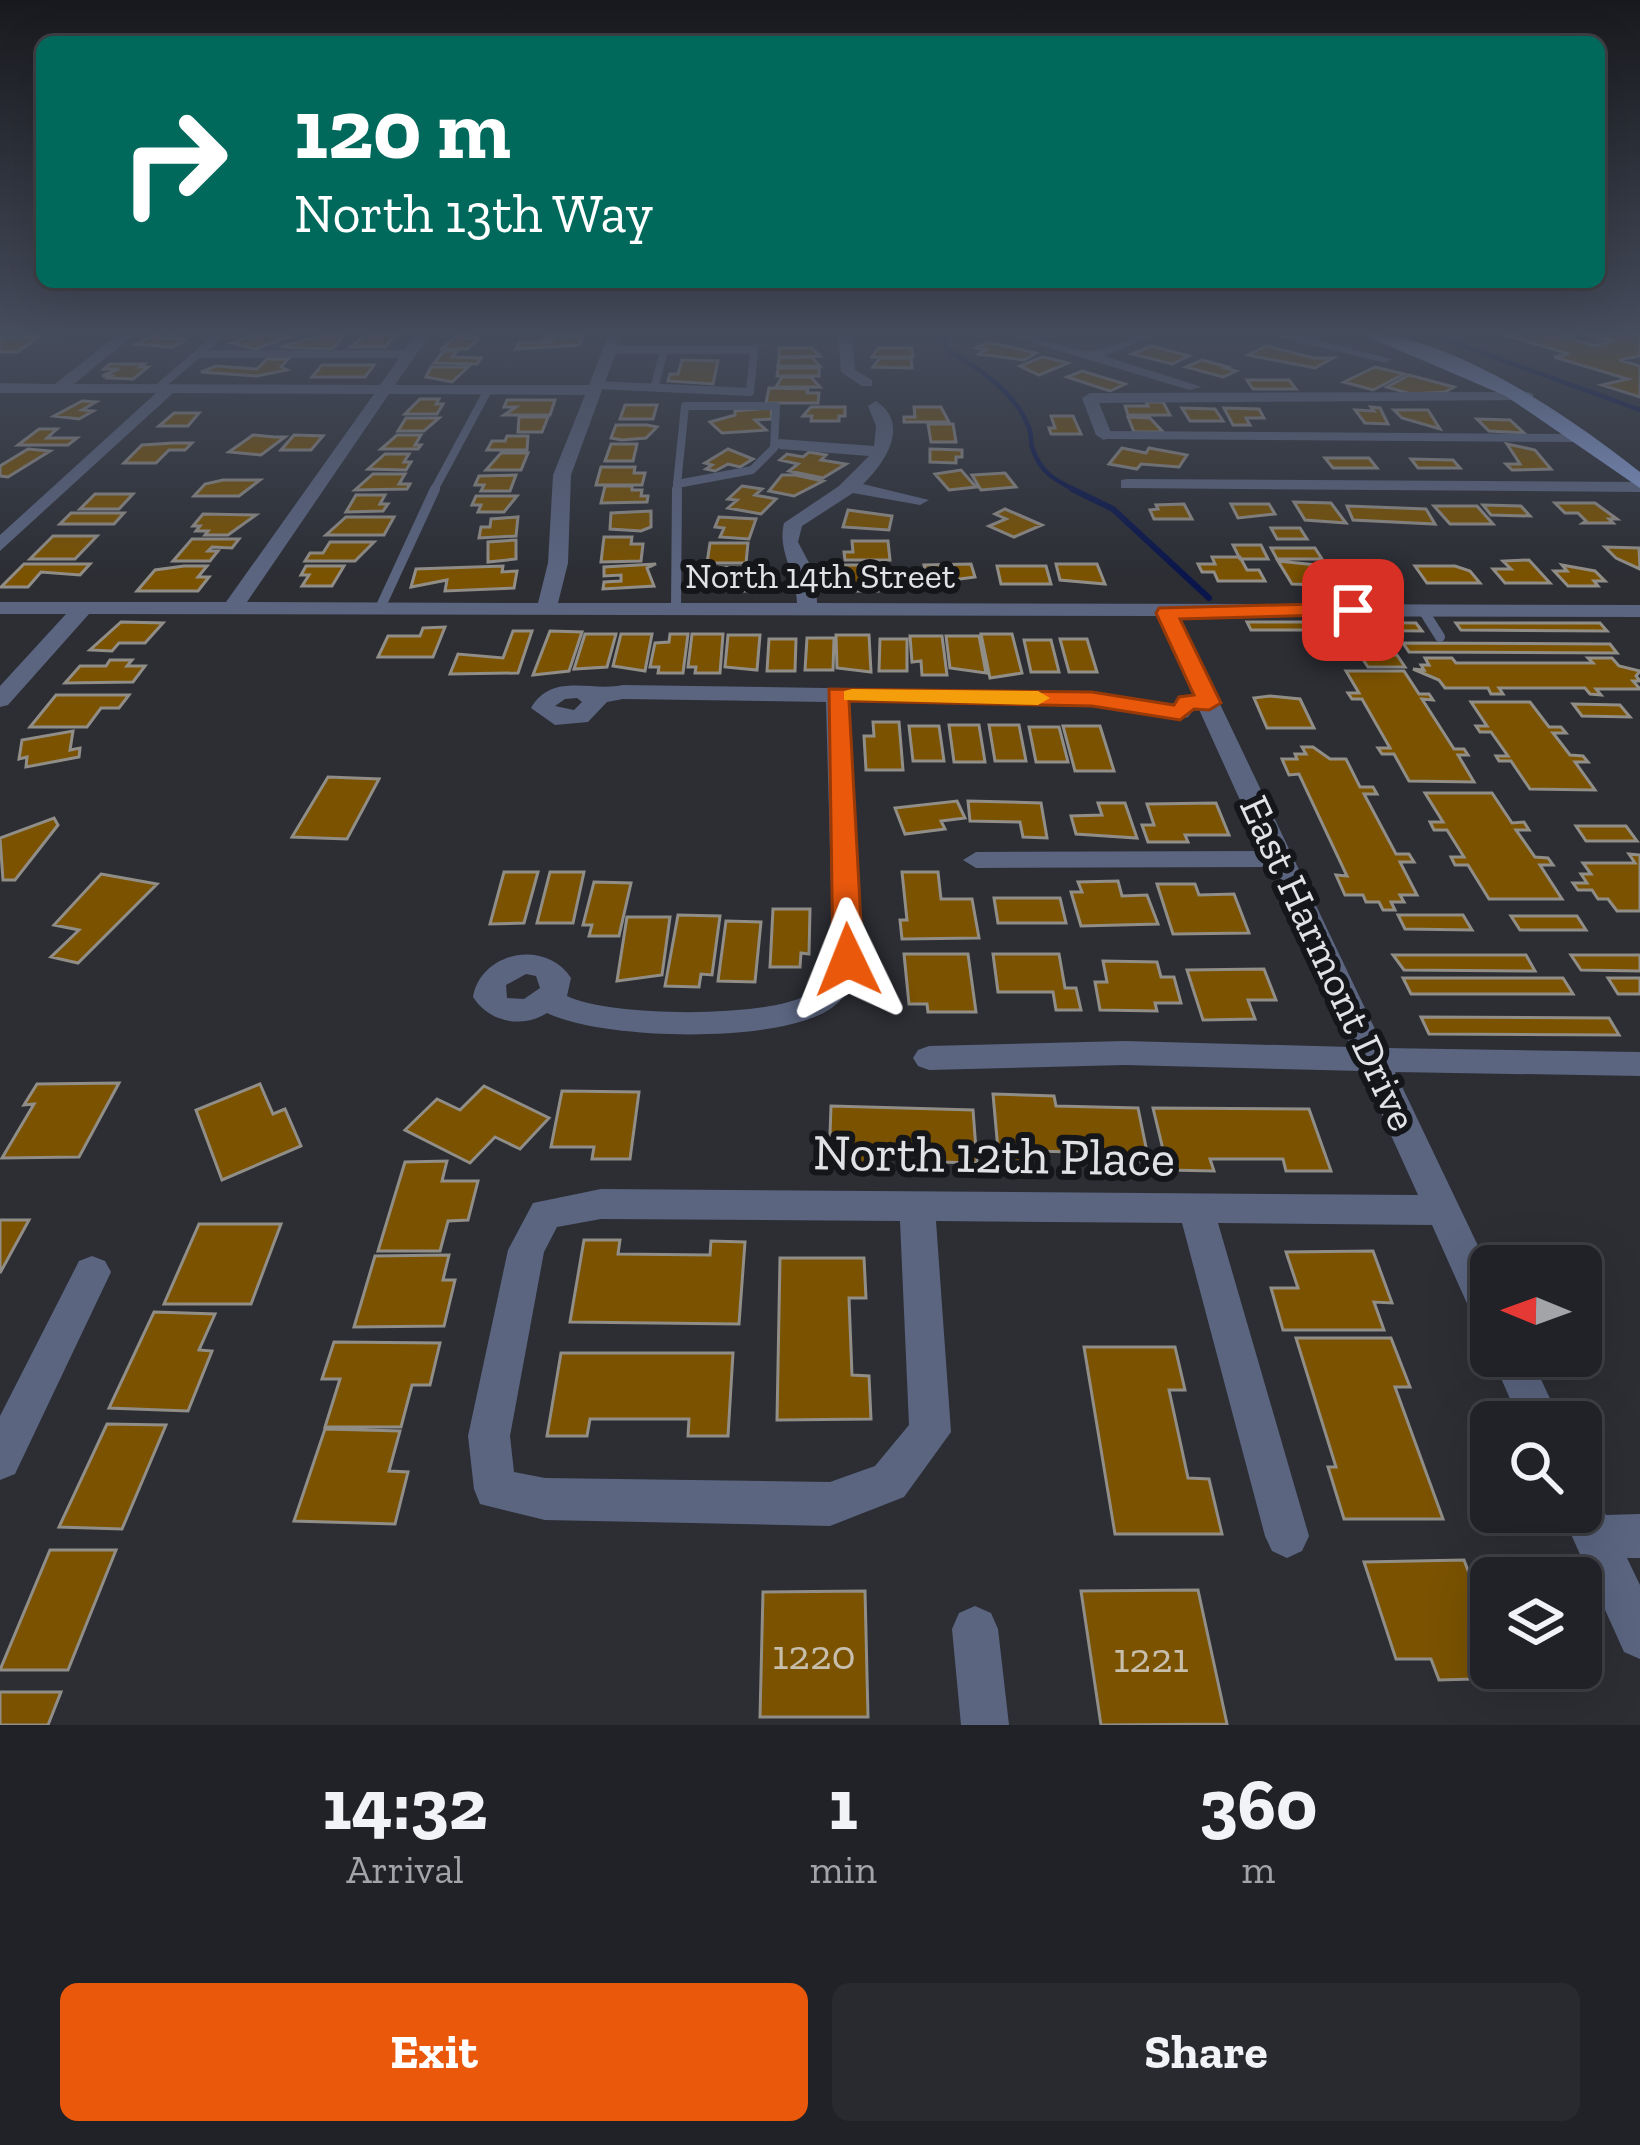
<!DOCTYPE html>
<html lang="en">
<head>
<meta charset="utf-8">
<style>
  :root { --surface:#212227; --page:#292a2f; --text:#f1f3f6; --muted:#a2a4a7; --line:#3e3f44; --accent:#ea580c }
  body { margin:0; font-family:"Zilla Slab",serif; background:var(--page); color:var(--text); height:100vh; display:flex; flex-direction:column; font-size:45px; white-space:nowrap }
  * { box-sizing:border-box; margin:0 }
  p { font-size:39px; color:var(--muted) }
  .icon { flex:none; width:66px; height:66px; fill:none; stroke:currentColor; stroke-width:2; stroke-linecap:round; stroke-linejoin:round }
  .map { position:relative; height:1725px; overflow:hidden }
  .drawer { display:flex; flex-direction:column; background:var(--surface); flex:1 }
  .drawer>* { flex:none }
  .guide { position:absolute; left:36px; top:36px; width:1569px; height:252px; border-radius:18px; box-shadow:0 12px 48px #0002,0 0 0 3px var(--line); background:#00695c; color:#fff; overflow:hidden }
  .needle { width:78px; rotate:271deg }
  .tools { position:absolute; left:1470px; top:1245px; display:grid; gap:24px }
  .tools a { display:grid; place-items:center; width:132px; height:132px; border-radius:18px; background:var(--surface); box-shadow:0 12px 48px #0002,0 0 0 3px var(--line); font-size:60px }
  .pin { position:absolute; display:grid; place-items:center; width:102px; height:102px; color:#fff; margin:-51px; border-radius:24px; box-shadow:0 6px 18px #0006 }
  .me { position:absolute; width:132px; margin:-66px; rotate:358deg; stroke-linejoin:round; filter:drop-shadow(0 0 9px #0008) }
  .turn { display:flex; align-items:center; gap:42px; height:252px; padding:0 60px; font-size:54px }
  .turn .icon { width:156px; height:156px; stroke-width:2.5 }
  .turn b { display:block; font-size:84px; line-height:102px }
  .eta { display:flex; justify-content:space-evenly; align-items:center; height:204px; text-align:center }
  .eta b { font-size:72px; font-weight:700; line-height:84px }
  .cta { display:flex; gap:24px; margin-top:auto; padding:24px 60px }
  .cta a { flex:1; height:138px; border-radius:18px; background:var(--accent); color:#fff; font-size:48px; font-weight:700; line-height:138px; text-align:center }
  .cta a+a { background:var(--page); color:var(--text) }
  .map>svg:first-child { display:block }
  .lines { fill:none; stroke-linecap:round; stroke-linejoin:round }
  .stream-far1 { stroke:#0a164b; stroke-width:4.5 }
  .stream { stroke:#0a164b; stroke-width:6 }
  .building { fill:#7a5200; stroke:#918d87; stroke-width:3 }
  .lane-far1 { stroke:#5b6580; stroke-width:8 }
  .lane { stroke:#5b6580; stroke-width:10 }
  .street { fill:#5b6580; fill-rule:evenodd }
  .primary { fill:#869bd1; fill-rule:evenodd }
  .route { fill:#ea580c; stroke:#983908; stroke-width:3 }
  .slow { fill:#f59e0b }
  .labels { text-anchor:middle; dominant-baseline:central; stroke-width:12; stroke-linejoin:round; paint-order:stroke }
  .far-street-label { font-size:36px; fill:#e1e2e6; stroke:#151619 }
  .street-label { font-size:42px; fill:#e1e2e6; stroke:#151619 }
  .near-number-label { font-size:42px; fill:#c7beac }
  .near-street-label { font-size:51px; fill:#e1e2e6; stroke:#151619 }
</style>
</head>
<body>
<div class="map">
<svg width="1640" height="1725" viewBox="0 0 1640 1725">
  <rect width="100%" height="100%" fill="#2c2e34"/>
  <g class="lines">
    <path class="stream-far1" d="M943 333 946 349C977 367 1016 392 1029 428 1032 434 1030 441 1032 447 1040 473 1056 481 1079 492
      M1428 333 1640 410"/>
    <path class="stream" d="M1072 489 1113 509 1209 598"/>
  </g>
  <path class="building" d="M158 333 173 334 165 338 185 340 172 347 136 344Z
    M261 333 288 337 256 349 232 343Z
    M1578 333 1565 337 1596 346 1611 341 1581 333 1640 334V356L1619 360 1640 366V397L1602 385 1628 379 1554 357 1569 354 1503 334Z
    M325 334H346L332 349 280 347Z
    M367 334H396L385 347H351Z
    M457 335H469L466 338H479L467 349H442Z
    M40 336 17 352H0V338Z
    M546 336H583L579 345 516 349 520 342H554L544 339Z
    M988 342 1036 353 1024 360 979 354 986 350 976 348Z
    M1151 346 1189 356 1172 364 1132 354Z
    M1266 346 1314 358H1333L1315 368 1248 355Z
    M779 348H812L820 356 779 357Z
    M878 348H912L913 357H872Z
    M444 351H457L452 357 481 358 477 364 434 363Z
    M812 357 820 366H778L779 358Z
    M1042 357 1052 359 1068 363 1039 375 1020 366Z
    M880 358H911L912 368 873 367Z
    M267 359H288L281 367 287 370 257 376 201 372 216 366 257 369Z
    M682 360 718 361 713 384 668 381 670 374H678Z
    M1202 360 1228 367 1225 368 1236 371 1223 377 1186 367Z
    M110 364H144L140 367H148L133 379 108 378 111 376H102L119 369H104Z
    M322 365H374L365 377H312Z
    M431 367H468L452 382 426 377Z
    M1375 367 1404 374 1373 390 1344 382Z
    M778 368H819V376H777Z
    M1082 371 1125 384 1110 391 1067 377Z
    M1409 375 1454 387 1445 392 1411 394 1387 387Z
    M782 377H811L820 387H776Z
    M1247 380H1289L1296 389H1253Z
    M769 388 808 389 807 393H819L818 403H766Z
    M420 399H439L436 404H443L437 414H405Z
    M507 400H555L550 415H504L516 407H504Z
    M82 401 96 402 82 410 93 411 79 419 54 416Z
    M1146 402H1163L1170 415H1128L1125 406H1148Z
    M625 405H657L653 419H620Z
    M811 407H845V416H839V421H811L812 416H803Z
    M914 407H941L949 422H904V417H915Z
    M1371 407 1380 408 1388 424 1365 423 1355 410 1374 411Z
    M771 408 772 419 755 420 766 430 722 433 710 422 735 415V411Z
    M1182 408 1215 409 1223 421H1190Z
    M1224 408 1259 409 1264 418H1246L1250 425H1233Z
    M1394 410H1428L1440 429 1402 418Z
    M174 413H199L188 426H159Z
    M1051 416H1073L1081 434H1051L1049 428H1055Z
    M519 417H548L542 432H518Z
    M1128 417 1150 418 1163 432H1134Z
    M406 418H439L424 431H398Z
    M1477 419 1510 420 1524 433 1489 431Z
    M928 424H953L956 442H931Z
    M616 425H647L657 427 646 438 622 440 611 438Z
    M39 429H57L47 438H77L68 445H18Z
    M253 435 274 437H285L261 455 229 452Z
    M294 435 323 436 311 450H281Z
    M397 435H421L415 445H421L418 449H381Z
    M507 436H528L527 450H487L492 441H505Z
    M173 443H192L185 450H169L156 463H124L142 445Z
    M611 444H637L633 461H605Z
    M1507 444 1535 450 1551 469 1512 470 1506 464H1520Z
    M1122 448 1146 453 1149 448 1187 455 1179 467 1141 464 1137 469 1109 464Z
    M28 449 50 451 8 477 0 476V466Z
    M728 449 753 459 740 467 728 464 715 471 706 469 712 465 705 463Z
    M930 449 962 450V457H956V463L930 462Z
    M809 452 826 455 821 460 846 464 823 478 789 471 798 464 780 460 787 454 803 457Z
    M501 453H528L521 470H486Z
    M385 454H409L404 462H411L406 470 368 469Z
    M1325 458H1369L1377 468H1333Z
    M1411 459 1453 460 1460 468H1418Z
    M601 467H635L634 473H645L642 485H596Z
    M961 470 976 487 949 490 935 474Z
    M1005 473 1016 487 981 490 972 475Z
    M373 474H405L399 484H410L407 489 355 490Z
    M516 475 510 491H481L484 485H475L479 476Z
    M782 475H795L823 481 794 496 769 491Z
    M223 480H260L239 496H194L205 484Z
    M605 486H632V490H642L641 496H648L647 502 601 503Z
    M742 486 762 489 755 495 776 499 761 514 728 508 737 500 728 499Z
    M95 494H133L119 509H80Z
    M356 495H385L380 504H388L383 511 346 512Z
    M476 496H517L504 512H478L481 505H472Z
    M1294 502 1331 503 1346 523 1305 520Z
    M1555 503H1595L1617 519H1609L1613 523H1583L1586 521 1578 513H1565Z
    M1184 504 1192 519H1154L1150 510 1158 509 1156 505Z
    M1231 504H1269L1275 514 1238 518Z
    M1483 505 1521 506 1530 516 1491 515Z
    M1347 506 1426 509 1435 524 1353 520Z
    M1434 506H1477L1493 524H1450Z
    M1005 509 1042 525 1014 537 989 526 1006 519 995 514Z
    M848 510 892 516 889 530 843 527Z
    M651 511V527L641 531 610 529 611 513Z
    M71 513H124L114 524H60Z
    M203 514 256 515 228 535H205L208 531H196L200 526H193Z
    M346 517H394L384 535H326Z
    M518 517 516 536 479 538 481 527H490L491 519Z
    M719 517 756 519 749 539 720 537 724 528 715 527Z
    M1271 528H1300L1307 539H1277Z
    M53 536H97L75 559H30Z
    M604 537H632L631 544H643L641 561 601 562Z
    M192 539H239L232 548 212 547 208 551H218L210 561H173Z
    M516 540V559L488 562V542Z
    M852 541H888L890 560H845L844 552H853Z
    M330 542H374L355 561H305L310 553H323Z
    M710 543H748L746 563H707Z
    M1233 545H1261L1268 559H1240Z
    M1605 547 1639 548 1640 569 1616 558Z
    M1271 548H1315L1322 559H1277Z
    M1212 557H1240L1247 570H1259L1265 581H1218L1214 572H1202L1198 564H1215Z
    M1529 560 1550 583H1505L1493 569H1511L1503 561Z
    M1278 561 1364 570 1376 587 1292 584Z
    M24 564H90L80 575 41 572 28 587H1Z
    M656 564 647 568 654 586 603 589 604 582 621 581V575L604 576V567Z
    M971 564 975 577 929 583 924 565Z
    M1056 564H1097L1105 584 1060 580Z
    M843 565H885L886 583H877L878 591H844Z
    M1562 565 1595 571 1605 581H1594L1598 586H1568L1554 571H1567Z
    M184 566H207L198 577H209L198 591H137L155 570Z
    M306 566H344L332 586H302L309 575H301Z
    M503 566 502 572 517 571 514 588 445 591 447 580 411 587 416 569Z
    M997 566H1046L1051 584H1001Z
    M1415 566H1455L1470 571 1480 583H1427Z
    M720 567H758L756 591H724L726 575H719Z
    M121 622 163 623 145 643H119L112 651 90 650Z
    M1247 622H1311L1316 630H1251Z
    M1319 622 1416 623 1422 631 1323 630Z
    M1456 623H1600L1607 631 1461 630Z
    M445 627 433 657H378L388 636H420L423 628Z
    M513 631H532L518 673 450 674 458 654 503 658Z
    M550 631 582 632 569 671 533 675Z
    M585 634H616L607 667 574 669Z
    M621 634H652L645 671 613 666Z
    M670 634H688L683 673H658L659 667H650L655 643 669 642Z
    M692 634H723L720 673H695L696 667H688Z
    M981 634H1012L1022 673 990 678Z
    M728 635H760L757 670 725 667Z
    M836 635H869L871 672 837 668Z
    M910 636H942L947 675H922L921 661 912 662Z
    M946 636H979L986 673 950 668Z
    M807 638H834L833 670H805Z
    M769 639H796L795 671H767Z
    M880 639H907V671H879Z
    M1060 639H1087L1097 672H1069Z
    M1024 640H1051L1059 672H1031Z
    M1330 643H1381L1386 652 1335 651Z
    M1403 643 1610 644 1617 653 1409 652Z
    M1360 655H1397L1405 667H1368Z
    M1425 658H1452L1456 663H1593L1588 658H1612L1619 666 1640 671 1636 676 1640 681H1633L1640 689H1596L1601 695 1590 694 1585 688H1499L1503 694H1491L1488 688H1445L1439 680 1413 669 1424 670 1421 665H1429Z
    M110 660H132L127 666H145L133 682 65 683 80 666H106Z
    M1346 671H1404L1419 694H1429L1433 700 1422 699 1454 749H1464L1468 755H1458L1474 782 1409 781 1394 754H1382L1378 748H1390L1362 699H1352L1348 693H1359Z
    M56 695H129L119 708H101L87 727H30Z
    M1270 696 1300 699 1314 728H1267L1254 698Z
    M1471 702H1530L1549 727H1561L1566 733H1553L1570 755 1583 756 1588 762H1575L1595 790 1530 789 1511 761H1499L1496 756H1508L1491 732H1480L1476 726H1487Z
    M1573 704 1620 705 1630 717 1582 716Z
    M873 722H899L903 770H866L864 736H874Z
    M949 725H979L985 762H954Z
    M989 725H1019L1026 761H995Z
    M909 726H939L944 761H913Z
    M1063 726H1100L1114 771H1075Z
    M1029 727H1059L1068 762H1036Z
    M73 731 70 750 80 748 79 757 26 767 27 757 19 759 22 740Z
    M1302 747H1313L1330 759H1346L1360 787H1373L1377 794H1364L1396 854H1409L1414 862H1400L1417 895H1400L1404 902H1391L1395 910H1383L1379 902H1366L1363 895H1345L1336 875 1347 876 1299 774 1289 775 1282 759H1297L1295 754H1306Z
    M328 777 379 779 347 839 292 837Z
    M1425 793H1492L1512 823 1524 822 1529 830H1516L1535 857 1548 858 1553 865H1540L1562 899H1489L1468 865H1455L1451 857H1464L1447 830H1434L1430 822H1443Z
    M957 801 965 818 941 821 945 829 905 834 895 808Z
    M968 801 1041 803 1047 838 1023 837 1020 822 970 821Z
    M1098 803H1125L1137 838 1076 834 1071 816 1102 815Z
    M1216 803 1229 835H1185L1188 842H1148L1142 825H1154L1147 804Z
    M54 818 58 825 15 880H3L0 838Z
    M1576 826H1626L1637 841H1586Z
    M1629 854 1640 855V911H1617L1608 899H1598L1592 890H1578L1573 883H1587L1581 874H1591L1583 863H1635Z
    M504 872H538L524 923 490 924Z
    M550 872H584L573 923H537Z
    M902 872H938L941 899H972L979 938 902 939 900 920H907Z
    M101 874 157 884 78 963 51 957 79 930 54 925Z
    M1118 881 1122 896 1147 895 1158 924 1081 926 1071 892H1082L1078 882Z
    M594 882 631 883 619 936H589L592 925H583Z
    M1157 884H1195L1199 895 1234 894 1249 933 1173 934Z
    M994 898H1060L1066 923H998Z
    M773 909H810L809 954 801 953 800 967H770Z
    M678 915 720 916 712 975 701 974 699 987 665 986Z
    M1398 915H1463L1472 930 1405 929Z
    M1511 916H1577L1586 930H1520Z
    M627 917H670L662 975 617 981Z
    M726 921 761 922 755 982 718 981Z
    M904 954H968L976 1012H928L927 1004H909Z
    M993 954H1059L1065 988H1076L1081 1010H1056L1053 992H998Z
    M1393 955H1526L1535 971 1404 970Z
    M1571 955H1640V971L1581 970Z
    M1103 961 1157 962 1161 977H1174L1181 1003H1155L1157 1011 1100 1010 1095 982H1107Z
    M1264 969 1276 1000H1248L1255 1019 1203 1020 1187 970Z
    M1403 978H1563L1573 994H1411Z
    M1608 978H1640V994H1618Z
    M1421 1017 1609 1018 1619 1035 1429 1034Z
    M119 1083 79 1157 2 1158 34 1104 24 1105 37 1084Z
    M260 1084 273 1114 285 1109 301 1146 222 1180 196 1110Z
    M484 1086 549 1118 520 1149 495 1137 470 1163 405 1130 437 1099 460 1110Z
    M562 1091 639 1092 630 1159H592L594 1147H551Z
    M993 1094 1054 1096 1056 1106 1138 1108 1149 1162 1111 1161 1110 1153 1036 1151 1037 1162 999 1161Z
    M831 1106 973 1110 977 1163 940 1162V1153L866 1151 865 1164 829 1163Z
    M1153 1108 1309 1109 1331 1171H1286L1283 1159H1210L1214 1171 1168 1170Z
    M447 1161 442 1181H478L468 1220 448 1221 440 1251H378L405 1162Z
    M0 1220H29L0 1273Z
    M199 1224H281L251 1304H164Z
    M584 1240H620L618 1254 710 1255 711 1241 745 1242 739 1324 570 1322Z
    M1373 1251 1392 1303 1374 1302 1384 1330H1283L1271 1288H1298L1286 1252Z
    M449 1255 443 1280H455L444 1326 354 1327 375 1256Z
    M780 1258H864L866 1298H849L852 1375 869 1376 871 1419 777 1420Z
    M154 1312 215 1314 199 1350 212 1351 188 1411 109 1408Z
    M1296 1338H1391L1410 1387H1395L1443 1519H1344L1328 1467H1336Z
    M334 1342 440 1343 430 1385H412L401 1427H325L340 1379H322Z
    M1084 1347H1175L1185 1390H1169L1188 1478 1209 1479 1222 1534H1115Z
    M561 1353H733L728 1436H688L689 1419H590L587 1436H547Z
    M107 1424 166 1425 122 1529 59 1527Z
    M325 1429 400 1431 389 1471 408 1472 395 1524 294 1521Z
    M50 1550H116L68 1670H0Z
    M1464 1560 1491 1631V1668H1505L1509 1678 1439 1680 1431 1659H1396L1364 1562Z
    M1198 1590 1227 1724 1101 1725 1081 1591Z
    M865 1591 868 1717H760L763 1592Z
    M0 1692H61L48 1725H0Z"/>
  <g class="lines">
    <path class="lane-far1" d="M198 354H409
      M598 385 750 392 754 350H610
      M655 385 664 350
      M157 389 222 333
      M685 406H776L774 448 752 470 677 484Z
      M1104 435 1579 438
      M433 492 488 390
      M677 492V484"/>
    <path class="lane" d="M381 606 435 489
      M676 608 677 489
      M1423 610 1440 637"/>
    <path class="street" d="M120 333H136L74 384 380 385 417 333H431L395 385H589L609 333H623L571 475 568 563 558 603H797C796 572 777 551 784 523L839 486 869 456 780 449 772 444 780 439 874 446 876 426 868 406 876 401C911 424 885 463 863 484L929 500 920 505 853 493 802 526 798 542 816 576 817 603 1640 605V617L1178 616 1384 1048 1640 1052V1076L1395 1072 1491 1273V1331L1477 1326 1432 1225 1218 1223 1309 1536 1302 1551 1287 1558 1272 1551 1265 1536 1182 1223 936 1221 951 1432 904 1497 830 1526 545 1520 480 1504 474 1489 468 1436 508 1250 533 1203 601 1189 1418 1195 1362 1071 1125 1065 929 1070 918 1066 913 1058 918 1050 929 1046 1125 1041 1351 1047 1270 867 976 868 963 860 976 852 1263 851 1197 705 1188 717 1180 719 1092 706 849 702 863 960C856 977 848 996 833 1007 782 1045 602 1040 547 1013 522 1029 489 1022 473 997 481 951 546 939 571 978L567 996C610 1017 762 1018 805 996 820 988 827 975 833 960L826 702 623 699 607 702 588 722 555 725 531 708C552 672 591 692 623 685L1092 692 1174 704 1180 697 1193 696 1157 616 89 614 8 705 0 707V686L66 614H0V602H226L374 394 173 393 0 551V535L156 393H0V383L55 384ZM389 394 585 395 553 475 548 563 538 603 247 602ZM577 698 582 702 574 710 555 706 565 699ZM526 974 536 976 540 988 524 999 507 998 506 985ZM601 1219 900 1221 909 1425 875 1466 830 1482 545 1478 514 1472 510 1436 544 1252 557 1227Z
      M838 333H852L855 370 872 380V386H862L841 372Z
      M1001 333C1031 333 1056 348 1085 351 1108 353 1134 333 1159 333L1104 356 1202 387 1189 390Z
      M1263 333H1288L1392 359 1385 363Z
      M1528 392 1533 394V400L1099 403 1112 435 1104 440 1096 435 1082 398 1090 393Z
      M1127 479 1640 482V492L1121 488V480Z
      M92 1256 105 1261 111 1272 15 1474 0 1480V1416L79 1261Z
      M1491 1355 1530 1356 1561 1422H1520Z
      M1581 1487 1596 1494 1606 1515 1640 1514V1558H1627L1640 1585V1659L1624 1652 1561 1512H1581Z
      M975 1606 991 1613 998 1629 1009 1725H961L952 1629 959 1613Z"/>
    <path class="primary" d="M1359 333C1448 332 1572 418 1640 472V488L1506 396Z"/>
  </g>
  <linearGradient id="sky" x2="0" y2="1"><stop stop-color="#18191d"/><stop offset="0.58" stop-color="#454c5c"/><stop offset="1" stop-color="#454c5c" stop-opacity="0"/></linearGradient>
  <rect width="1640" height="574" fill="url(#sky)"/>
  <path class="route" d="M1353 603 1363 610 1360 614 1180 619 1221 703 1209 710 1194 709 1180 720 1092 706 849 701 863 960 848 971 838 968 833 960 829 689 1092 692 1174 705 1179 697 1194 695 1156 613 1159 608Z"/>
  <path class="slow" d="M852 689 1038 691 1050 698 1038 705 844 700V691Z"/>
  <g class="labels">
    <g class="far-street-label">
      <text x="820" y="575">North 14th Street</text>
    </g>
    <g class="street-label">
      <text transform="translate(1329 963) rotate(65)">East Harmont Drive</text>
    </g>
    <g class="near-number-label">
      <text x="814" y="1654">1220</text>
      <text x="1151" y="1657">1221</text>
    </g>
    <g class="near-street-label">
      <text transform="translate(994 1155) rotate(1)">North 12th Place</text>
    </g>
  </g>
</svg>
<div class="tools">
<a><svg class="needle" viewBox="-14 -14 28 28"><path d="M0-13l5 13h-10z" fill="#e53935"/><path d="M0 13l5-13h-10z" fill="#a2a4a7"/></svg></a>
<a><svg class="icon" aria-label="search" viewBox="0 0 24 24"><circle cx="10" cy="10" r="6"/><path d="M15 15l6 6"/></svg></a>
<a><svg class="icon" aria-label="layers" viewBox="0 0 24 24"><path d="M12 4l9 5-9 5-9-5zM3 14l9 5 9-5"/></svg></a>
</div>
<div class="pin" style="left:1353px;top:610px;background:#d93025"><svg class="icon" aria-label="arrive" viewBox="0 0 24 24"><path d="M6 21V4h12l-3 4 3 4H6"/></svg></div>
<svg class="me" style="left:848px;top:960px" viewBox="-20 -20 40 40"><path d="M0-17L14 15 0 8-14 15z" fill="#ea580c" stroke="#fff" stroke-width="4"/></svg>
<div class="guide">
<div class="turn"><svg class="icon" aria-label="right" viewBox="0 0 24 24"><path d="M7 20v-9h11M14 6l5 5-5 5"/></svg><div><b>120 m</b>North 13th Way</div></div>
</div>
</div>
<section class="drawer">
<div class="eta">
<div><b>14:32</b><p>Arrival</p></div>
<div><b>1</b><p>min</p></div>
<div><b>360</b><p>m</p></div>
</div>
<div class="cta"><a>Exit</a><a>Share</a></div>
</section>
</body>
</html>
